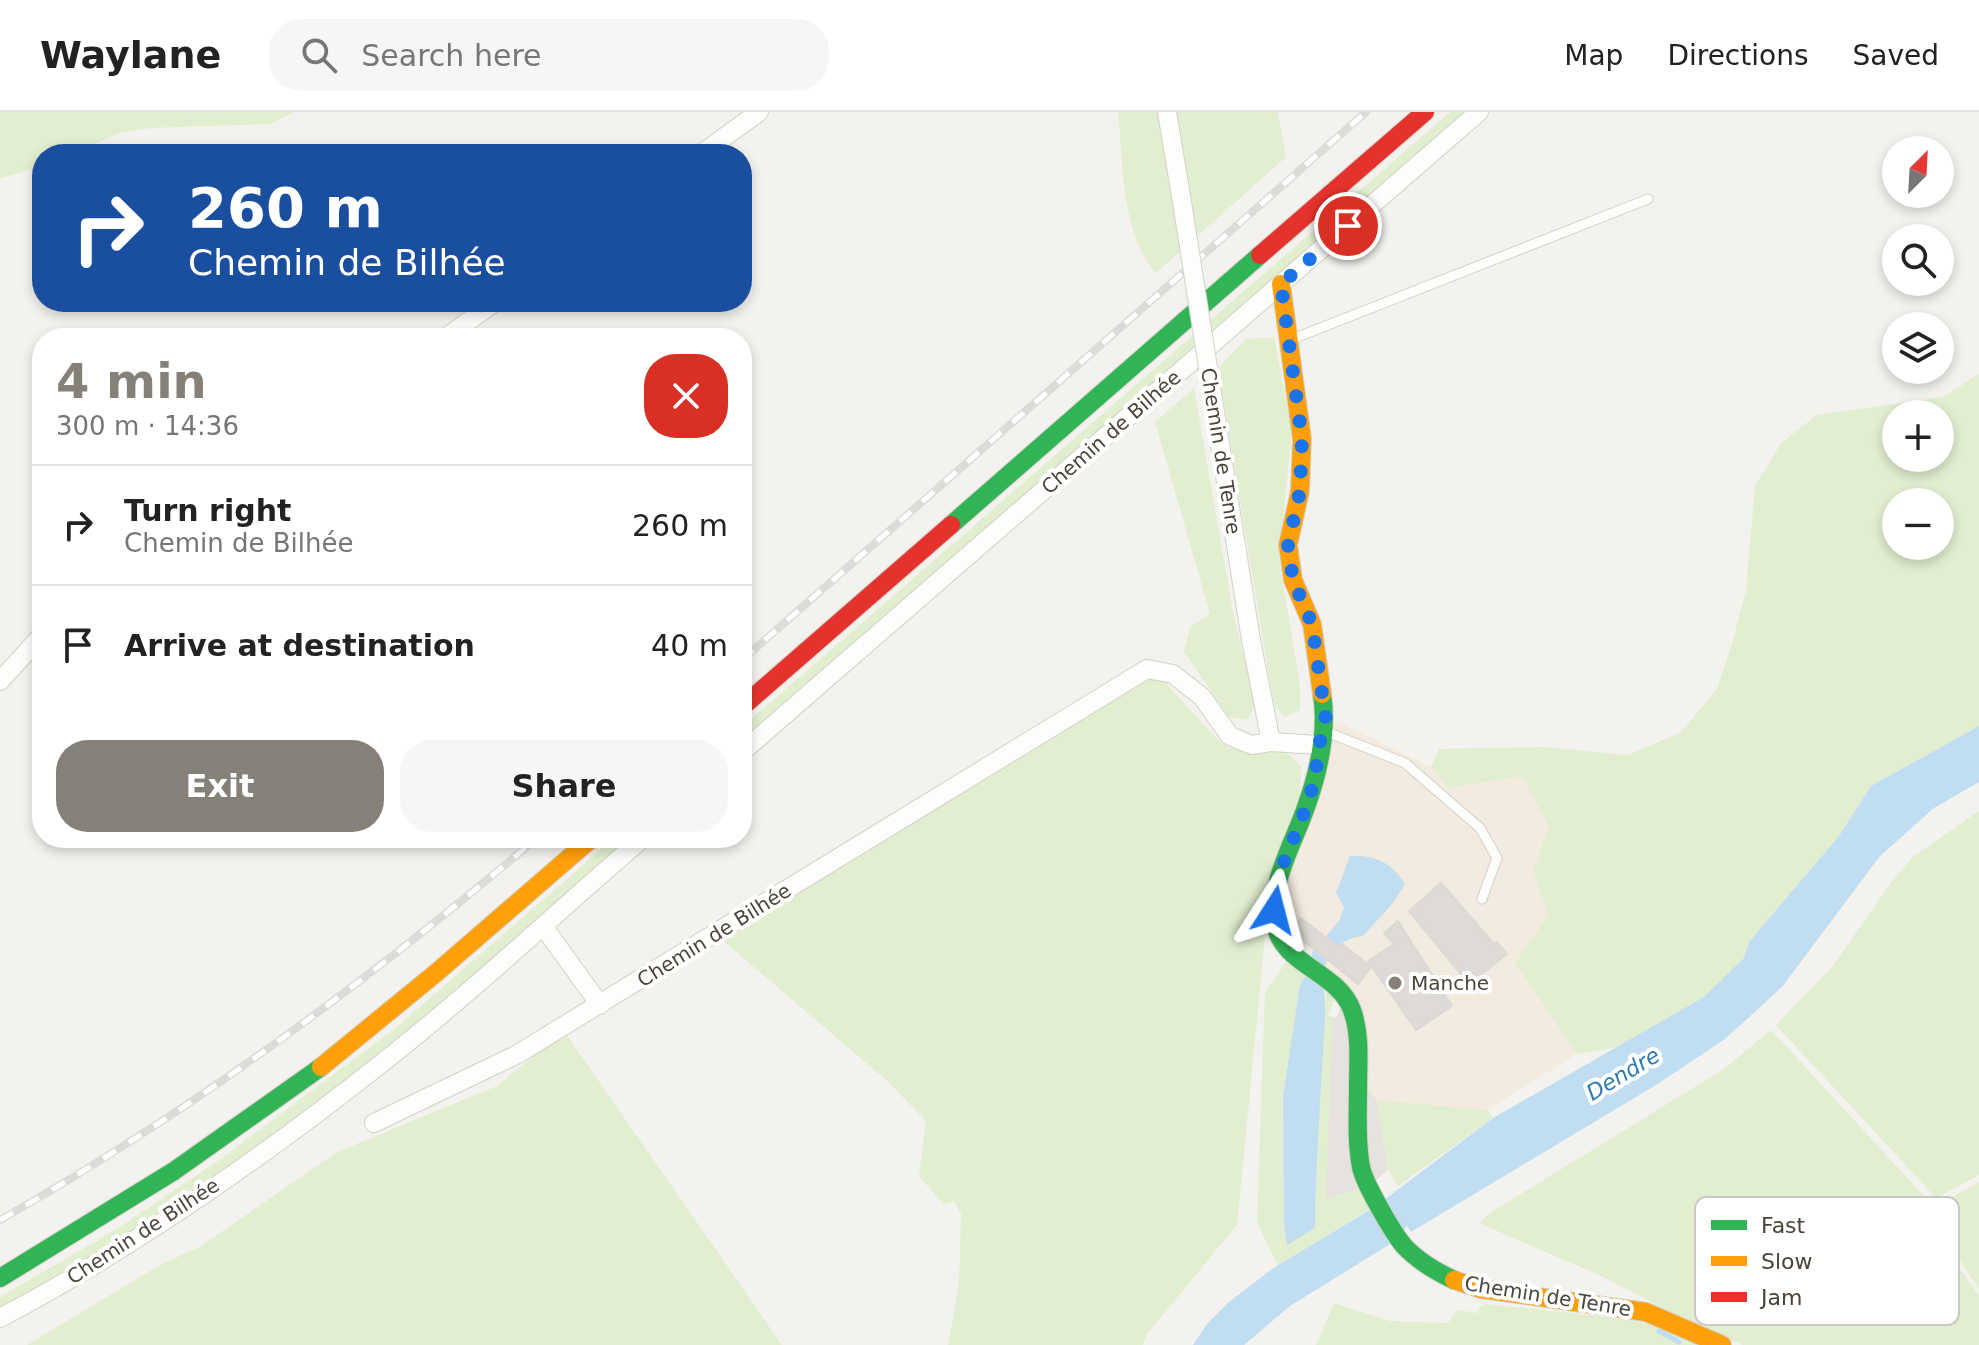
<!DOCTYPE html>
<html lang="en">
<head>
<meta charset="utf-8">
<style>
  :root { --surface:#fff; --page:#f6f6f6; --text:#222; --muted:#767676; --line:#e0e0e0; --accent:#868178 }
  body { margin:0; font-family:"DejaVu Sans",sans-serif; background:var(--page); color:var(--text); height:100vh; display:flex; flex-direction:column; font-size:30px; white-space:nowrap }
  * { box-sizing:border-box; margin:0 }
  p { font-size:26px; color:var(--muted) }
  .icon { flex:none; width:44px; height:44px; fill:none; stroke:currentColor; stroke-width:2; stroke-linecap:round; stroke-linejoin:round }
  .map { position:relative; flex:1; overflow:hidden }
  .sheet { position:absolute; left:32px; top:216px; width:720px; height:520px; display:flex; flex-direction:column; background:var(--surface); border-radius:32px; box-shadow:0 4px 12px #0003 }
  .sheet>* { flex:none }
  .hud { position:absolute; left:32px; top:32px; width:720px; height:168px; border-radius:32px; box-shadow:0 4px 12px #0003; background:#1a4fa0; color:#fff; overflow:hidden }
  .needle { width:52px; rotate:24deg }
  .controls { position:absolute; left:1882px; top:24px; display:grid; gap:16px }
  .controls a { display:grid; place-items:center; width:72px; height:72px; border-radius:50%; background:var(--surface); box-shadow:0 4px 12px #0003; font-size:40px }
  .pin { position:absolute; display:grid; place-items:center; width:68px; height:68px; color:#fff; margin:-34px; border:4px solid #fff; border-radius:50%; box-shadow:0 2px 8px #0007 }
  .me { position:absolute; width:88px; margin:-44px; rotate:9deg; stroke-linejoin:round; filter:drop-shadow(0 0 6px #0008) }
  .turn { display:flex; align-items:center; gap:28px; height:168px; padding:0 24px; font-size:36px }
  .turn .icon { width:104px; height:104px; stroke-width:2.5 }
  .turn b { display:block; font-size:56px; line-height:68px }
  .round { display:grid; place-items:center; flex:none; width:84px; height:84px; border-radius:32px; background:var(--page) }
  .headline { display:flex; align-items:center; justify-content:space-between; height:136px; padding:0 24px }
  h1 { font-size:48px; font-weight:600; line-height:60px; color:var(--accent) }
  .button { display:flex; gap:16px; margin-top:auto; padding:16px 24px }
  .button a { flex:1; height:92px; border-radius:32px; background:var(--accent); color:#fff; font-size:32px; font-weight:600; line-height:92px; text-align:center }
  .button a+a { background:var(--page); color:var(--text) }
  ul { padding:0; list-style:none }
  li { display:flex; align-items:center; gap:24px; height:120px; padding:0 24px; border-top:2px solid var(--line) }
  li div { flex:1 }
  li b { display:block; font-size:30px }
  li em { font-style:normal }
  header { display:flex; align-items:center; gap:48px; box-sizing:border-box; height:112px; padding:0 40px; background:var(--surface); border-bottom:2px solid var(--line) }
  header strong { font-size:38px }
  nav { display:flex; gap:44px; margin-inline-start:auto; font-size:28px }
  .search { width:560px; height:72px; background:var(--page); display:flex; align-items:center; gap:20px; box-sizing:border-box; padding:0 28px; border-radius:32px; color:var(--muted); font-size:30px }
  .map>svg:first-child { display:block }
  .commercial { fill:#f3ebdf }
  .green { fill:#e1eecf; fill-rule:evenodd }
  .parking { fill:#e6e3df }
  .water { fill:#c0ddf1 }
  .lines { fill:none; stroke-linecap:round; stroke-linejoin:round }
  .stream { stroke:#c0ddf1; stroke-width:5 }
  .building { fill:#dedbd6; stroke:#dcd9d4; stroke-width:2 }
  .lane-casing { stroke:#d2d0cb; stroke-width:11 }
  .street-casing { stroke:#d2d0cb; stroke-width:20 }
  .fast-casing { stroke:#d3cfc5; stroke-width:20 }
  .slow-casing { stroke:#d3cfc5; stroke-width:20 }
  .jam-casing { stroke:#d3cfc5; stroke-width:20 }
  .lane { stroke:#fdfdfc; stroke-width:9 }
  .street { stroke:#fdfdfc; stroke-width:18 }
  .fast { stroke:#30b455; stroke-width:18 }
  .slow { stroke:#ff9f0a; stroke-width:18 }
  .jam { stroke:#e5322d; stroke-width:18 }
  .rail-casing { stroke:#dbdbda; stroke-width:8 }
  .rail { stroke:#fff; stroke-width:5; stroke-dasharray:15; stroke-linecap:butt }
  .street-bridge-casing { stroke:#d2d0cb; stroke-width:20; stroke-linecap:butt }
  .street-bridge { stroke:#fdfdfc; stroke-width:18 }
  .route { stroke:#1a73e8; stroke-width:14; stroke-dasharray:0 25.2 }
  .poi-dot { fill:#868178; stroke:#fff; stroke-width:3 }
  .labels { text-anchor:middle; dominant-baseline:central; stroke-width:8; stroke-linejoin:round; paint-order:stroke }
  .street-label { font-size:20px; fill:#4b4439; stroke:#fff }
  .poi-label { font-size:20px; fill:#4b4439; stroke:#fff; text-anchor:start }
  .water-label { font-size:22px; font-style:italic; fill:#2e7ab2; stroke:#fff }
  .key { fill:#fff; stroke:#c9c7c4; stroke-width:2 }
  .key-label { font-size:22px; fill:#4b4439 }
</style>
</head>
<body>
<header>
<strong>Waylane</strong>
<div class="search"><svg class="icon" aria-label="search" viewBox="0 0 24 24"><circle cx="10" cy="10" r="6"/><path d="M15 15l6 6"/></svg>Search here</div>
<nav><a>Map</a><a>Directions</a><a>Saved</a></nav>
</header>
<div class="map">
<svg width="1979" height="1233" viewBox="0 0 1979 1233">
  <rect width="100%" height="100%" fill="#f4f2ee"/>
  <path class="commercial" d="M1337 609 1431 655 1450 676 1522 663 1549 715 1533 758 1548 803 1515 851 1577 942 1487 998 1377 988 1365 974 1326 851 1289 823 1284 802 1287 764Z"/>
  <path class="green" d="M0 0H294L270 12 151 16 120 21 70 42H42V55L0 66Z
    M1118 0H1278L1286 45 1156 161C1121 123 1123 49 1118 0Z
    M1450 0H1469L742 631V615Z
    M1274 225 1292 319 1279 447 1300 574V598L1285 605 1274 593 1218 256 1246 227Z
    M1979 262V614L1871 674 1839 724 1749 830 1744 846 1704 885 1618 935 1577 942 1515 851 1548 803 1533 758 1549 715 1522 664 1449 676 1431 655 1439 637 1544 635 1628 643 1681 620 1717 577 1731 535 1746 479 1755 374 1781 331 1817 303 1943 285ZM1896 302H1940V346H1896ZM1896 390H1940V434H1896Z
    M1194 276 1233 500 1255 593 1247 608 1229 605 1184 540 1190 515 1210 502 1155 310Z
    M1145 566 1164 569 1213 623 1228 636 1287 641 1301 654 1300 682 1272 753 1237 1113 1147 1222 1143 1233H948L959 1172 961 1102 954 1089 943 1092 919 1064 926 1009 886 968 721 827Z
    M1979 699V1063L1936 1086 1776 913 1832 855 1893 768 1914 744Z
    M614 726H634L409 921 338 977 164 1101 0 1199V1185L115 1118 215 1051 398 914Z
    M1292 842 1312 855 1289 943 1283 984 1284 1113 1287 1132 1315 1116 1319 983 1326 877 1334 888 1328 903 1336 907 1327 1087 1368 1074 1379 1091 1278 1154 1257 1110 1265 880Z
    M1771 918 1934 1095 1948 1139 1979 1184V1233H1743L1686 1208 1603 1165 1479 1111 1490 1101 1724 957Z
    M564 919 782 1233H27L158 1154 201 1134 337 1040 497 974Z
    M1377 988 1487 998 1493 1006 1398 1074 1388 1058Z
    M1979 1070V1177L1953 1138 1939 1092Z
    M1334 1191 1390 1209 1448 1211 1457 1198 1478 1201 1480 1194 1486 1192 1652 1210 1698 1233H1316Z"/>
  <path class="parking" d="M1342 891 1356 963 1377 988 1388 1058 1368 1074 1326 1087 1333 905 1336 906Z"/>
  <path class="water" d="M1979 614V670L1934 696 1880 744 1782 875 1725 927 1656 973 1411 1120 1407 1114 1395 1129 1290 1194 1244 1233H1193L1207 1212 1229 1190 1272 1157 1376 1094 1493 1006 1704 885 1744 846 1749 830 1839 724 1871 674Z
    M1350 744C1376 743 1391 750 1405 772L1393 791 1363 824C1349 825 1331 835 1326 851 1322 868 1326 890 1325 907 1321 977 1316 1046 1315 1116L1287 1133 1284 1113 1283 984 1300 873 1311 855 1312 840 1339 809 1344 795 1336 781Z"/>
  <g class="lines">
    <path class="stream" d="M1659 1219 1679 1230"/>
  </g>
  <path class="building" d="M1441 771 1494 832 1497 830 1507 842 1469 872 1409 799Z
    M1301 806 1338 835 1341 831 1371 855 1358 872 1294 821 1293 817Z
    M1398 809 1452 894 1416 918 1368 849 1394 832 1384 821Z"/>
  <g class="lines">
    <defs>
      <path id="lane" d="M1290 228 1648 87
        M1327 620 1405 651 1480 716 1497 746 1482 787"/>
      <path id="street" d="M1167 0 1182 90
        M701 42 759 0
        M445 226 495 190
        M1214 294 1251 528 1271 630
        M0 569 42 523
        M742 640 1479 0
        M543 814 600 893
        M374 1011 516 943 1147 557 1173 562 1202 585 1230 624 1252 633 1271 630 1319 633
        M0 1206C135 1135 262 1046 382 951 472 880 556 801 643 726"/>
      <path id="fast" d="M951 413 1260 143
        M1322 582C1328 620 1319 659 1306 695 1293 733 1270 768 1275 810 1280 853 1338 859 1352 898 1361 923 1358 950 1358 976 1358 1002 1356 1029 1361 1055 1364 1071 1393 1121 1404 1134 1417 1148 1437 1160 1454 1168
        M0 1166 174 1059 321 955"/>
      <path id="slow" d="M1281 172 1302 327 1300 379 1288 433 1293 468 1312 512 1322 582
        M321 955 436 861 592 726
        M1454 1168 1481 1177 1646 1200 1722 1233"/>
      <path id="jam" d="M1260 143 1425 0
        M742 595 951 413"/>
    </defs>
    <use href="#lane" class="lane-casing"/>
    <use href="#street" class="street-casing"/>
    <use href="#fast" class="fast-casing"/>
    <use href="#slow" class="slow-casing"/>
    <use href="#jam" class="jam-casing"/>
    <use href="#lane" class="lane"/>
    <use href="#street" class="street"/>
    <use href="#fast" class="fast"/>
    <use href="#slow" class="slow"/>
    <use href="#jam" class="jam"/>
    <defs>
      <path id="rail" d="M742 548 1366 0
        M0 1108C191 1000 370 868 537 726"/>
    </defs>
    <use href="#rail" class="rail-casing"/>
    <use href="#rail" class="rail"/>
    <defs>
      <path id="street-bridge" d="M1182 90 1214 294"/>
    </defs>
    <use href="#street-bridge" class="street-bridge-casing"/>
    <use href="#street-bridge" class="street-bridge"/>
  </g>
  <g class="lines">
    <path class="route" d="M1274 798 1277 767 1306 696 1315 667 1319 633 1326 609 1312 512 1293 468 1288 433 1300 379 1302 327 1281 172 1348 114"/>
  </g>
  <circle class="poi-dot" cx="1395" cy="871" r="8"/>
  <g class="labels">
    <g class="street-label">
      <text transform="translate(1111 320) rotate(-41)">Chemin de Bilhée</text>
      <text transform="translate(1221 339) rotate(81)">Chemin de Tenre</text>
      <text transform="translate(714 823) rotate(-32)">Chemin de Bilhée</text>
      <text transform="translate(143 1119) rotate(-33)">Chemin de Bilhée</text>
      <text transform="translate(1548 1184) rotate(9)">Chemin de Tenre</text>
    </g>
    <g class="poi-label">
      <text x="1411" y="871">Manche</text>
    </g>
    <g class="water-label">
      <text transform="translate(1623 962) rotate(-31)">Dendre</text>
    </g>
  </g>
  <rect x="1695" y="1085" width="264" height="128" rx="12" class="key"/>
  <rect x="1711" y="1108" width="36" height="10" fill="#30b455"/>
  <rect x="1711" y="1144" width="36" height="10" fill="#ff9f0a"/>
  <rect x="1711" y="1180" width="36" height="10" fill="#e5322d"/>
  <g class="key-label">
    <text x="1761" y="1121">Fast</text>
    <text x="1761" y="1157">Slow</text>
    <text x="1761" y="1193">Jam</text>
  </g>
</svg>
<div class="controls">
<a><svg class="needle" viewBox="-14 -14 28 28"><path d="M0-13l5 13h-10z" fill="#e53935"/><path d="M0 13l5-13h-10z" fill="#767676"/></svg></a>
<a><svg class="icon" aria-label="search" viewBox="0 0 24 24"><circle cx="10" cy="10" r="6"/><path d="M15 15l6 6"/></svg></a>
<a><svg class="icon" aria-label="layers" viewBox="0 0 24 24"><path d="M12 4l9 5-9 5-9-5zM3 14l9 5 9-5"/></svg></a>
<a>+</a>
<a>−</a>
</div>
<div class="pin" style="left:1348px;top:114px;background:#d93025"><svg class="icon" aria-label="arrive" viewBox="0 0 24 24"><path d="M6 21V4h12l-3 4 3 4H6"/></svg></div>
<svg class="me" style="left:1274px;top:798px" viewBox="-20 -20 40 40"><path d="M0-17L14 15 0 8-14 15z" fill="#1a73e8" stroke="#fff" stroke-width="4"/></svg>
<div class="hud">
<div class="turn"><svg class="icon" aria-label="right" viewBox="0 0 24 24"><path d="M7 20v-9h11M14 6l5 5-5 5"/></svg><div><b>260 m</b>Chemin de Bilhée</div></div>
</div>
<section class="sheet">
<div class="headline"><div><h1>4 min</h1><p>300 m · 14:36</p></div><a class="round" style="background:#d93025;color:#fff"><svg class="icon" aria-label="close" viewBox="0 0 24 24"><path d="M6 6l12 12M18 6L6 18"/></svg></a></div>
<ul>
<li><svg class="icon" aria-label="right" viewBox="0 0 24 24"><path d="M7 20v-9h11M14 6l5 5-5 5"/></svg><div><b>Turn right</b><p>Chemin de Bilhée</p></div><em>260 m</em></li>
<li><svg class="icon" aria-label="arrive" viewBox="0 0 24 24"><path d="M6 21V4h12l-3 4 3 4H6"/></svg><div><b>Arrive at destination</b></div><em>40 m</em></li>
</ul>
<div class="button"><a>Exit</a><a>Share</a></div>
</section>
</div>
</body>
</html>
